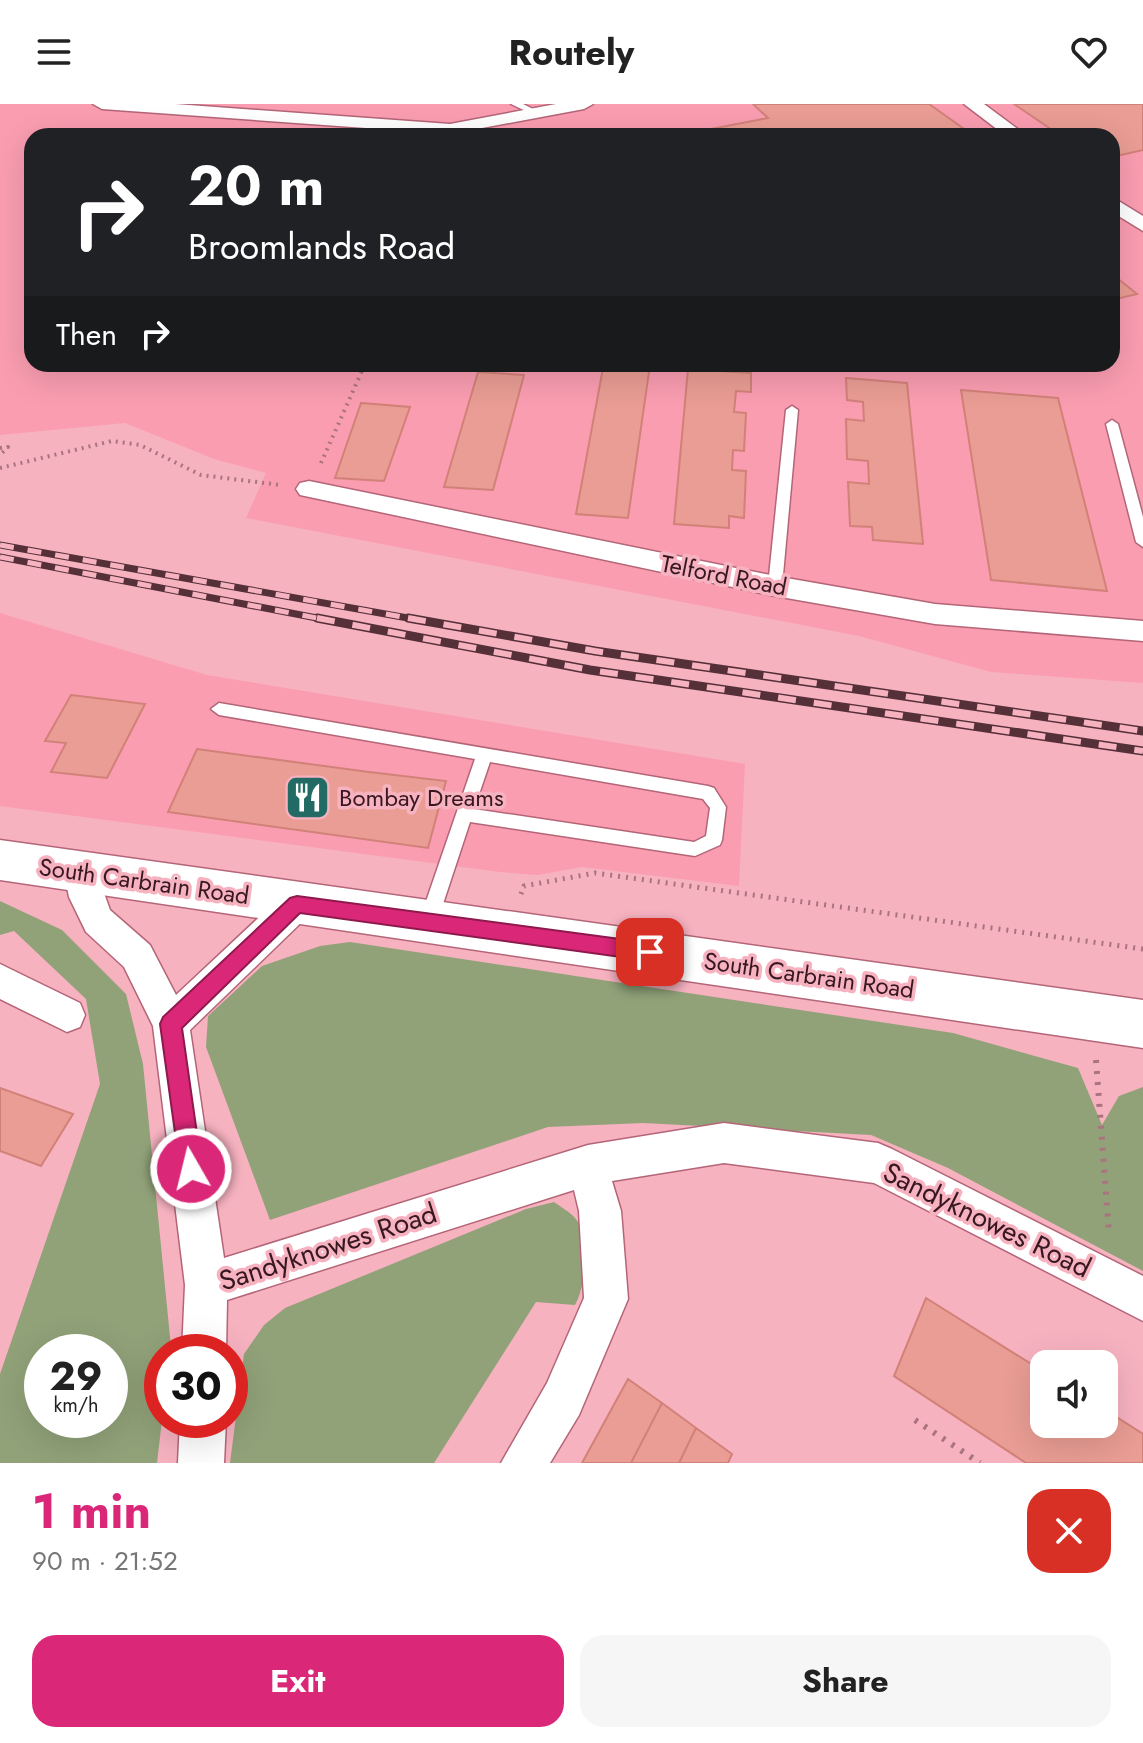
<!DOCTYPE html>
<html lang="en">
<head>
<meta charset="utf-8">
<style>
  :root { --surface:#fff; --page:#f6f6f6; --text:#222; --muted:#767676; --accent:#db2777 }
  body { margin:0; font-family:Jost,sans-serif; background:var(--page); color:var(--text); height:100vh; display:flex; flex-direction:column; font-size:30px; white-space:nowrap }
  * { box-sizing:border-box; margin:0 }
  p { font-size:26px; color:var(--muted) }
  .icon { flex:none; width:44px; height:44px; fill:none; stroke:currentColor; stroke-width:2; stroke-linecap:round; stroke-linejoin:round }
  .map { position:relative; height:1359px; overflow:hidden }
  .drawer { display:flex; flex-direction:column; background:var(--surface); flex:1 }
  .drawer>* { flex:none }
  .guide { position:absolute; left:24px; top:24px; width:1096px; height:244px; border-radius:24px; box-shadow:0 8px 32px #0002; background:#202124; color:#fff; overflow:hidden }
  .fabs { position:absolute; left:1030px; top:1246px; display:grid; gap:16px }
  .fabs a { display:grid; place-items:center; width:88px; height:88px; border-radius:16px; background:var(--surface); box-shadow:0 8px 32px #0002; font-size:40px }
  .speed { position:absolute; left:24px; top:1230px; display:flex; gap:16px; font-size:40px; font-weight:700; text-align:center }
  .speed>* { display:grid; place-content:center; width:104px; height:104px; border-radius:50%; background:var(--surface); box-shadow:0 8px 32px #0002; line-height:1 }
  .speed small { font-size:20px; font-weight:400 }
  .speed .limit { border:12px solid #d22; background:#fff; color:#111 }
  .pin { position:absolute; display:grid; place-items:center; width:68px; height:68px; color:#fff; margin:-34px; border-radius:16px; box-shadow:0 4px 12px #0006 }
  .me { position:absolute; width:88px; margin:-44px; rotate:352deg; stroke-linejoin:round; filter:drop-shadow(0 0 6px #0008) }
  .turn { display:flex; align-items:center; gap:28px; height:168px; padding:0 32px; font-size:36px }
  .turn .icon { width:104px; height:104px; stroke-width:2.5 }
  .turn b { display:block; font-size:56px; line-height:68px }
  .then { display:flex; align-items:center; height:76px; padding:0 32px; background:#0003; gap:16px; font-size:30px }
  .round { display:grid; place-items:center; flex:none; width:84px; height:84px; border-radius:24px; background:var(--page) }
  .head { display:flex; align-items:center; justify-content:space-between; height:136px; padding:0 32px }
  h1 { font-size:48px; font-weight:700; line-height:60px; color:var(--accent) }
  .action { display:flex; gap:16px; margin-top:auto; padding:16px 32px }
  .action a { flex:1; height:92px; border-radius:24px; background:var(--accent); color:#fff; font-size:32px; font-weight:700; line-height:92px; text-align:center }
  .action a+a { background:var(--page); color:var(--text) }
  header { display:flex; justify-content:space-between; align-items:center; height:104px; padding:0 32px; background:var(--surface); font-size:36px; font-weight:700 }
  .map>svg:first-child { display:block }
  .built { fill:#fa9db1; fill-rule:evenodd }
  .green { fill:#91a279; fill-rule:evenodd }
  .building { fill:#e99d94; stroke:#d28179; stroke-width:2 }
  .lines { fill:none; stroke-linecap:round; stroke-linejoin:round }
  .lane-casing { stroke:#b46577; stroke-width:3 }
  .street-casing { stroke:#b46577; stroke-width:3 }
  .secondary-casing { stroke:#b46577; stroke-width:3 }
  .path-far2 { stroke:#aa747f; stroke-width:4; stroke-dasharray:2 5; stroke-linecap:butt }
  .path-far1 { stroke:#aa747f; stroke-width:5; stroke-dasharray:2 6; stroke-linecap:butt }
  .path { stroke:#aa747f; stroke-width:6; stroke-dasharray:3 8; stroke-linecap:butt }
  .lane { fill:#fff; fill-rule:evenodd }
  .street { fill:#fff; fill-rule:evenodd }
  .secondary { fill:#fff; fill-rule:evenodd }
  .rail-far1-casing { stroke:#563039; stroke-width:7 }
  .rail-casing { stroke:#563039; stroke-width:9 }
  .rail-far1 { stroke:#f7b2c0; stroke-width:5; stroke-dasharray:14; stroke-linecap:butt }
  .rail { stroke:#f7b2c0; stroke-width:6; stroke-dasharray:18; stroke-linecap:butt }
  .route { fill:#db2777; stroke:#8e194d; stroke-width:2 }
  .labels { text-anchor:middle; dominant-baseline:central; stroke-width:7; stroke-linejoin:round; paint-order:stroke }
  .street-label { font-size:24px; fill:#381820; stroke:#f7b2c0 }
  .poi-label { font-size:24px; fill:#381820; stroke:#f7b2c0; text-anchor:start }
  .near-street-label { font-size:28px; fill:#381820; stroke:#f7b2c0 }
</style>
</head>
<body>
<header><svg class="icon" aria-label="menu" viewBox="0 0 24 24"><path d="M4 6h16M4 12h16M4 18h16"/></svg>Routely<svg class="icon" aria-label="heart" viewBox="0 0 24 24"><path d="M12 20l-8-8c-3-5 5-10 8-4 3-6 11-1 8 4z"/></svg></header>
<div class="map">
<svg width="1143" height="1359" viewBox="0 0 1143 1359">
  <rect width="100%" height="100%" fill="#f7b2c0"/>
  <path class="built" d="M0 0H1143V579L991 568 859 532 246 414 266 369 214 355 125 319 0 331ZM32 32H1112V260H32Z
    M0 509 207 571 745 660 739 782 582 763 537 771 500 768 0 702Z"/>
  <path class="green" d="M0 797 62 826 126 890 143 960 171 1243 170 1248H162V1316L157 1359H0V1270L100 980 86 895 14 827 0 831ZM110 1248V1316H42V1248Z
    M350 838 953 929 1078 964 1102 1021 1119 992 1143 983V1167L948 1064 871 1031 643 1019 548 1023 270 1116 206 943 208 912 262 862 320 842Z
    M554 1098C561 1103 570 1108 575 1114 592 1133 586 1181 575 1201L536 1198 434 1359H230L244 1250 264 1221 285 1204 526 1105Z"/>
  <path class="building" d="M753 0H929L974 32H675L768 14Z
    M1014 0H1143V46L1112 53V32H1061Z
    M1112 170 1137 190 1112 196Z
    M600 260 650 261 628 414 576 410 603 264Z
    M688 265 751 269V288L736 287 734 308 746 309 744 347 733 346 732 366 746 367 744 414 729 412V424L674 420Z
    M478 268 524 271 493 386 444 383Z
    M846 274 907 279 923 440 873 436 872 423 850 422 848 378 869 380 868 357 847 355 846 315 864 317 863 298 847 296Z
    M961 286 1058 294 1107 487 991 476Z
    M361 299 410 303 384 377 335 374Z
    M71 591 145 600 107 674 51 668 66 639 45 637Z
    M197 645 369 668 446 677 428 744 168 708Z
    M0 984 73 1010 41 1062 0 1047Z
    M926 1194 1044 1268V1320H1104V1305L1143 1330V1359H1026L894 1272Z
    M628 1275 662 1299 631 1359H582Z
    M662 1299 696 1324 679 1359H631Z
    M696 1324 732 1350 728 1359H679Z"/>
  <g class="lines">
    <defs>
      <path id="lane" d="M511 0H523L539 8 532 10Z
        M792 302 798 306 782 482 775 487 768 482 786 306Z
        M1112 316 1118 320 1143 413V443L1136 438 1106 320Z
        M219 599 708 682 714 684 726 703 722 736 720 741 695 752 470 718 438 815 435 820 429 823 423 820 420 815 475 655 219 611 211 605ZM490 658 703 695 710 704 706 732 694 738 474 705Z"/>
      <path id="street" d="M93 0H175L450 20 556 0H593L584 5 450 30 102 5Z
        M964 0H984L1027 32H1006Z
        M1112 93 1143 112V127L1112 108Z
        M309 377 775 472 935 500 1143 517V537L935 520 775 492 300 391 296 385 300 379Z
        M81 753 93 758 110 806 150 841 176 891 285 789 297 785 309 789 314 800 309 811 190 926 224 1154 588 1041 724 1019 878 1039 892 1045 1143 1172V1217L874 1079 724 1059 612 1077 621 1107 628 1195 579 1311 550 1359H501L547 1279 584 1194 579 1107 574 1086 227 1196 226 1248H182L185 1181 153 922 124 863 86 828 69 793 64 768 69 758Z
        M0 860 80 899 85 911 80 923 67 928 0 895Z
        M180 1316H226L224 1359H178Z"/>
      <path id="secondary" d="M0 736 1143 896V944L0 776Z"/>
    </defs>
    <use href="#lane" class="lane-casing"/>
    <use href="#street" class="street-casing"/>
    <use href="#secondary" class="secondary-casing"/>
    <path class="path-far2" d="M0 344 8 343 0 351
      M321 359 365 260
      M0 364 112 337 140 341 201 371 280 381"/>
    <path class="path-far1" d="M521 790 524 782 595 769 1143 845"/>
    <path class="path" d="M1096 956 1109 1130
      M915 1316 980 1359"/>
    <use href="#lane" class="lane"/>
    <use href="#street" class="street"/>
    <use href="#secondary" class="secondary"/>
    <defs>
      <path id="rail-far1" d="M0 441 419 516
        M0 453 327 516"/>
      <path id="rail" d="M317 514 590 566 1143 647
        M408 514 595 547 1143 627"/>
    </defs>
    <use href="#rail-far1" class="rail-far1-casing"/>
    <use href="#rail" class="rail-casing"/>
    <use href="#rail-far1" class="rail-far1"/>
    <use href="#rail" class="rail"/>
  </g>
  <path class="route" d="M297 792 650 839 657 842 660 848 657 855 650 857 300 809 182 924 202 1065 199 1073 191 1077 183 1073 180 1065 160 920 163 913 290 794Z"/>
  <defs>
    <symbol id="restaurant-square" viewBox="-11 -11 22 22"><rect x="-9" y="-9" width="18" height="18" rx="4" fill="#216b64" stroke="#f7b2c0"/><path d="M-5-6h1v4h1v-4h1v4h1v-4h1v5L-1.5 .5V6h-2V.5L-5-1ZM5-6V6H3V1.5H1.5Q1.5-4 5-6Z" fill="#fff"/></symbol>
  </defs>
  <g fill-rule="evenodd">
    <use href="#restaurant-square" x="282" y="668" width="51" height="51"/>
  </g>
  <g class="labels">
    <g class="street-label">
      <text transform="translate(724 471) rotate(11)">Telford Road</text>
      <text transform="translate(144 777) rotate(8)">South Carbrain Road</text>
      <text transform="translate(809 871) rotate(8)">South Carbrain Road</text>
    </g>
    <g class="poi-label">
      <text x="339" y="693">Bombay Dreams</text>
    </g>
    <g class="near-street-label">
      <text transform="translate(987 1116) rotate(26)">Sandyknowes Road</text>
      <text transform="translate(328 1143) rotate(-18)">Sandyknowes Road</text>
    </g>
  </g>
</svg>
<div class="fabs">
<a><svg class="icon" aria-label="sound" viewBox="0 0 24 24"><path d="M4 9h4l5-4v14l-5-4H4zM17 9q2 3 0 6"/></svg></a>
</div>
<div class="speed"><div>29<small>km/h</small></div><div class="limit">30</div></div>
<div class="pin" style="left:650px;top:848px;background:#d93025"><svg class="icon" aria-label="arrive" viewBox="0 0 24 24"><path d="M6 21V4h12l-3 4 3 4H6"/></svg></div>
<svg class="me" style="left:191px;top:1065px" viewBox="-20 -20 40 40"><circle r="17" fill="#db2777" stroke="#fff" stroke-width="3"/><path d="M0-11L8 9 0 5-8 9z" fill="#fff"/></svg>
<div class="guide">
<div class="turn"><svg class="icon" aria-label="right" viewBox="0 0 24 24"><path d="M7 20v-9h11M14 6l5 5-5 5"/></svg><div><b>20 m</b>Broomlands Road</div></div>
<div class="then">Then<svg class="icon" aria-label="right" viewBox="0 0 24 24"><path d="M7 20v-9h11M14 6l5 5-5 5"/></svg></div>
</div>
</div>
<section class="drawer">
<div class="head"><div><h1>1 min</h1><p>90 m · 21:52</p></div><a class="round" style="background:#d93025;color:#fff"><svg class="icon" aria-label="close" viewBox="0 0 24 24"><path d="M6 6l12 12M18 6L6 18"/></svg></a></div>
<div class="action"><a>Exit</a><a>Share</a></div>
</section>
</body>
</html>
